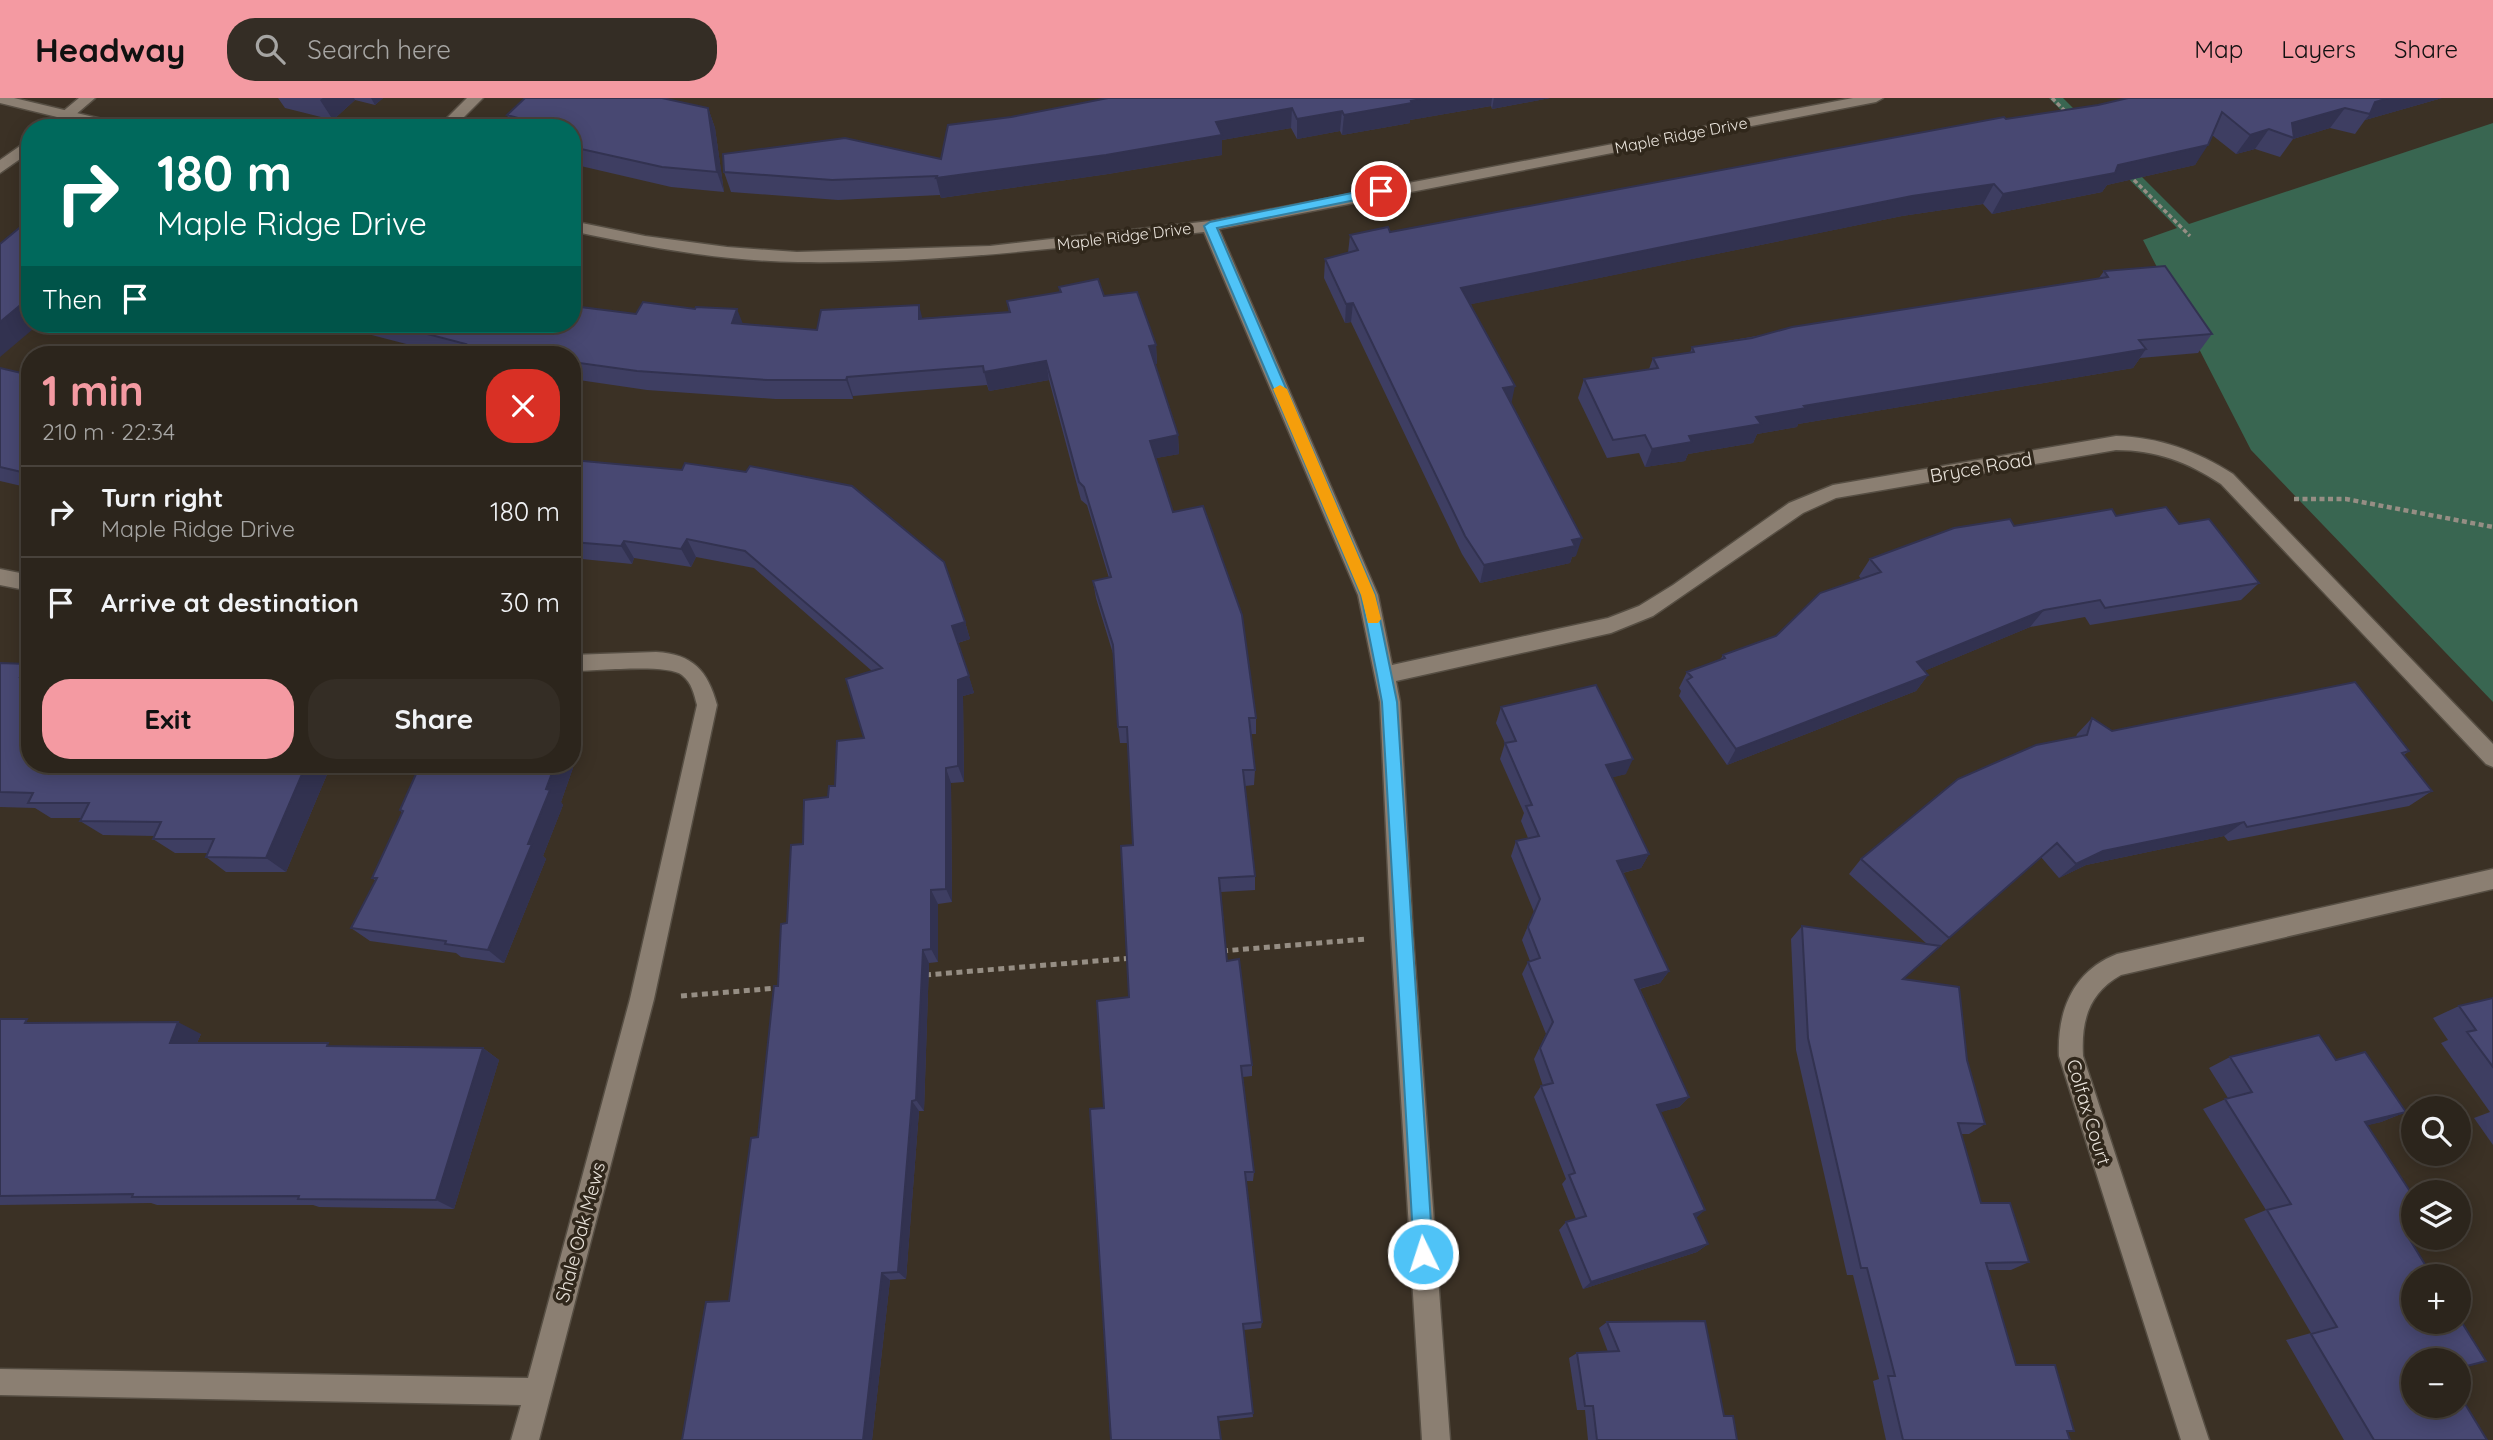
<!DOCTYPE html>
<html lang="en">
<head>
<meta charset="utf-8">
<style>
  :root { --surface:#2c251c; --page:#342d25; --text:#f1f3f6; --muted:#a6a5a3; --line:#48423b; --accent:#f49aa2 }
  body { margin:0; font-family:Quicksand,sans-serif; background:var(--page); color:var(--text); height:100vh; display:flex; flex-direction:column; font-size:26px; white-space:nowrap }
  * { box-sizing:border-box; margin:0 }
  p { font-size:23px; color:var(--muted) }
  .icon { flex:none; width:38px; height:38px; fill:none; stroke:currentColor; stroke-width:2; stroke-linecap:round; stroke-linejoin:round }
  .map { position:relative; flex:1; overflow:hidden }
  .details { position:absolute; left:21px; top:248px; width:560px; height:427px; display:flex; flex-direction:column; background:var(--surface); border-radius:28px; box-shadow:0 4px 18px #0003,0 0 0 2px var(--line) }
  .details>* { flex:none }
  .banner { position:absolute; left:21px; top:21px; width:560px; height:214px; border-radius:28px; box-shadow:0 4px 18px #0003,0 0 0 2px var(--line); background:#00695c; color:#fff; overflow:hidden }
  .tools { position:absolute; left:2401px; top:998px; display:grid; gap:14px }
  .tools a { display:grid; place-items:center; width:70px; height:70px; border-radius:50%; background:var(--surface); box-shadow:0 4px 18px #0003,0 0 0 2px var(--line); font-size:35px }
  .pin { position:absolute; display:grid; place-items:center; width:60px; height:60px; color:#fff; margin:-30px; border:4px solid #fff; border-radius:50%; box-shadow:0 2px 7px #0007 }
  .me { position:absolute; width:77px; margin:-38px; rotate:356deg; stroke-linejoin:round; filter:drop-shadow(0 0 5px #0008) }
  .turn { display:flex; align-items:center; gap:24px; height:147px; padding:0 21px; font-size:32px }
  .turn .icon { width:91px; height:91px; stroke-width:2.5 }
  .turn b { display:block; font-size:49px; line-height:60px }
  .then { display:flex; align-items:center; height:66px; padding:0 21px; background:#0003; gap:14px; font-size:26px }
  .round { display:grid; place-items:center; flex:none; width:74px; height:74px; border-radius:28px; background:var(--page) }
  .head { display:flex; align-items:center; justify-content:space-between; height:119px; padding:0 21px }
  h1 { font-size:42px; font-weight:700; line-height:52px; color:var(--accent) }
  .cta { display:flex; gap:14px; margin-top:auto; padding:14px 21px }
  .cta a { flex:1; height:80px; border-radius:28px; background:var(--accent); color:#111; font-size:28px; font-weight:700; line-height:80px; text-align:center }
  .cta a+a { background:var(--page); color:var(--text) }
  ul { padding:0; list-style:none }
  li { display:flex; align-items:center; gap:21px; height:91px; padding:0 21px; border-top:2px solid var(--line) }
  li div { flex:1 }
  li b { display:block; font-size:26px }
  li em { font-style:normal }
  header { display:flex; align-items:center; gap:42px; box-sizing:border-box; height:98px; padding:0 35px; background:var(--accent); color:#111 }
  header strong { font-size:33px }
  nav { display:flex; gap:38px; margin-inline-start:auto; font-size:24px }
  .search { width:490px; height:63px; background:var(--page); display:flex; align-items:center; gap:18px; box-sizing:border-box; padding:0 24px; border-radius:28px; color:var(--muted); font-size:26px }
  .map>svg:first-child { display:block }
  .green { fill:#396651 }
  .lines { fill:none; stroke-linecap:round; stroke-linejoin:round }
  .street-casing { stroke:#564e43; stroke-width:3 }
  .secondary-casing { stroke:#564e43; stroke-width:3 }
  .path-far2 { stroke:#968e84; stroke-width:3.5; stroke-dasharray:4.5 2.5; stroke-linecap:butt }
  .path-far1 { stroke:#968e84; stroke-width:4.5; stroke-dasharray:5 3.5; stroke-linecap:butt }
  .path { stroke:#968e84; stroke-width:5; stroke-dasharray:6 4.5; stroke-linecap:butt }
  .street { fill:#8b7f72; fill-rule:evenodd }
  .secondary { fill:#8b7f72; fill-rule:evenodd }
  .wall { fill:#3e3e62 }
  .shaded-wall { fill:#323250 }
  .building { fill:#484872; stroke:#323250; stroke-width:2 }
  .route { fill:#4fc3f7; stroke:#337fa1; stroke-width:2 }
  .slow { fill:#f59e0b }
  .labels { text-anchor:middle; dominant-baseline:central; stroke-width:7; stroke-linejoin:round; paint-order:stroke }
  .far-street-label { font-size:16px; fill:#e9e3db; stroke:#30271b }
  .street-label { font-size:19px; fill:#e9e3db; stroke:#30271b }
</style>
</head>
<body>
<header>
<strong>Headway</strong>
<div class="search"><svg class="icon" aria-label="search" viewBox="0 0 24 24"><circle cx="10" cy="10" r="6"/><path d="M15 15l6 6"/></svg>Search here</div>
<nav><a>Map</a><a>Layers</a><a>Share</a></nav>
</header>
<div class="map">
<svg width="2493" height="1342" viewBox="0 0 2493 1342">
  <rect width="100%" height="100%" fill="#3b3125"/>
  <path class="green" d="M2049 0H2063L2189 126 2493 25V604L2251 352 2143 142 2177 130Z"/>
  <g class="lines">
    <defs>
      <path id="street" d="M0 0H14L127 27 129 30H102L0 5Z
        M467 0H483L453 30H437Z
        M1853 0H1883L1876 4 1219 131 1378 497 1392 567 1608 520 1639 508 1673 487 1789 405 1833 387 2116 338C2159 339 2197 353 2233 376L2493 646V669L2486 666 2221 386C2188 364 2156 352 2116 352L1836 400 1803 415 1653 518 1611 535 1396 583 1400 604 1413 838 1450 1342H1422L1391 838 1380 604 1358 497 1204 134C1069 149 934 166 798 164 722 163 646 149 572 133V123L645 138 727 149 797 154 990 148 1210 123Z
        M0 471 30 477V493L0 487Z
        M656 554C693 556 708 573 717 607L654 901 539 1342H511L521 1307 0 1297V1271L528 1280 630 901 697 607C694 596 692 585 682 577 668 565 595 573 572 573V557Z
        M2493 771V791L2121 877C2089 895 2081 922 2083 958L2209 1342H2181L2059 958C2057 913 2073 873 2117 856Z"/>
      <path id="secondary" d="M79 0H95L60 30H43Z
        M30 41V54L0 75V62Z"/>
    </defs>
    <use href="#street" class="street-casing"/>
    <use href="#secondary" class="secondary-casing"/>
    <path class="path-far2" d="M2052 0 2068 16
      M2129 77 2190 138"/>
    <path class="path-far1" d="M2294 401H2346L2493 429"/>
    <path class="path" d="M1222 853 1366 841
      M925 877 1133 860
      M681 898 777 890"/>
    <use href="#street" class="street"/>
    <use href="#secondary" class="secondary"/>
  </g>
  <path class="wall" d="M278 0H383L375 7 355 2 333 22 285 10Z
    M1108 0H1550L1492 11 1491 8 1410 22V25L1342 37 1340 33 1297 41 1291 30 1222 42V57L1108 76 941 100 940 97 838 102 731 94 724 74 941 61 1011 19Z
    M2442 0 2365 22 2355 36 2330 30 2293 41 2280 59 2255 51 2236 56 2212 37 2195 67 2107 87 2102 94 1992 116 1983 106 1902 118 1471 206 1511 306 1576 458 1572 459 1570 465 1480 485 1462 456 1351 224 1345 225 1324 180 1325 161 1348 155 1350 137 1390 134 2006 21Z
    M708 10 715 30 724 94 671 89 572 66V30H513L507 17Z
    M2104 173 2212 236 2198 255 2140 260 2133 270 1798 326 1797 329 1757 336 1753 345 1688 356 1685 363 1645 369 1639 355 1607 360 1578 300 1584 281 1649 271 1653 260 1690 255 1692 249 2099 180Z
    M1059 189 1104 198 1156 247 1157 266H1155L1178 337 1179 356 1156 360 1173 414 1256 620V636H1251L1255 672 1254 687 1245 688 1255 778V792L1221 794 1227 863 1252 967V978L1243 979 1254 1074 1253 1083H1246L1262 1224 1261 1230 1244 1232 1253 1319 1219 1323 1104 1010 1129 899 1133 747 1128 645H1120L1118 629 1114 559 1096 500 1093 483 1109 480 1087 407 1081 402 1049 282 989 293 987 287 853 298V301H775L647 292 572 281V257H449L329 226H572L636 216 817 232 923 220 1009 214 1007 203 1060 194Z
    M0 270 30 277V390L0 383Z
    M572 362 965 524 970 541 958 545 974 595 963 598 964 684 951 685 952 804 938 806V864L929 865 924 1013H919L906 1181 890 1182 872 1342H682L729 1203 758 1039 778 888 787 825 803 746 835 688 864 640 872 573 754 470 696 459 691 469 634 460 632 466 572 460Z
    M2116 418 2179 426 2259 485 2241 502 2090 527 2085 519 2030 529 1924 573 1928 577 1916 593 1727 667 1679 598 1681 593 1679 590 1687 574 1720 562 1723 557 1776 538 1861 481 1859 478 1870 461 2014 428Z
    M0 565 30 667H331L286 774H226L206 759 208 755H175L153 741 155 738 103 737 80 723 82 720H51L35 710 0 709Z
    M1501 609 1626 676 1612 679 1649 756 1641 770 1623 775 1669 873 1660 885 1640 891 1689 999 1679 1009 1660 1014 1696 1120 1708 1146 1697 1154 1583 1191 1559 1132 1566 1124 1576 1121 1562 1086 1566 1081 1534 999 1541 988H1543L1534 961 1546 936 1522 876 1528 864 1530 863 1522 842 1534 814 1511 758 1516 743 1528 740 1521 723 1524 715 1500 661 1505 645 1496 625Z
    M2092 620 2112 633 2409 653 2404 657 2432 693 2409 708 2228 743 2224 738 2086 767 2059 780 2041 759 1903 881 1967 962 1985 1026 1969 1036H1961L1981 1105 2029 1164 2011 1172H1988L2016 1267 2074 1333 2068 1334 2070 1342H1886L1873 1283 1879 1281 1853 1177H1847L1796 952 1791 841 1802 828 1927 846 1849 776 1861 761 2076 639 2077 636Z
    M581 647 561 704 563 707 543 758 546 761 504 865 461 859 456 855 370 843 351 830 376 783 372 780 402 715 400 712Z
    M2493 900V1047L2474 1020 2490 1014 2441 945 2448 942 2433 920 2459 908Z
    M0 921 36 925 201 936 197 945 334 949 483 950 499 962 454 1111 319 1109 313 1107H157L151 1105 0 1107Z
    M2230 959 2336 962 2406 1014 2381 1024 2367 1027 2409 1113 2413 1262 2487 1342H2344L2286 1242 2311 1235 2244 1121 2266 1112 2203 1011 2228 1000 2209 970Z
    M1607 1224 1724 1318 1737 1342H1588L1585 1312H1577L1569 1260 1577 1255 1608 1254 1599 1230Z"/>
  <path class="shaded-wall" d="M323 0H354L355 2 333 22 320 2Z
    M371 0H383L375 7Z
    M1426 0H1492L1491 8 1410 22V25L1342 37 1344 17Z
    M1494 0H1550L1492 11Z
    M2389 0H2442L2365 22 2370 16 2375 4Z
    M708 10 715 30 724 94 717 74Z
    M1292 10 1291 30 1222 42V57L1108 76 941 100 936 80 1216 24Z
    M2345 10 2330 30 2293 41 2292 25Z
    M1342 13 1340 33 1297 41V21Z
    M2269 31 2255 51 2236 56 2250 37Z
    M2208 47 2195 67 2107 87 2102 94 1992 116 2003 96 2118 67Z
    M1994 86 1983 106 1902 118 1458 209 1461 190 1912 98Z
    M30 199V226H39L0 259V224Z
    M1353 205 1351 224 1345 225 1346 206Z
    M919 207 924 227 919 221Z
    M737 211 745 231 732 225Z
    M1156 247 1157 266 1151 267 1149 248Z
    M2146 251 2133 270 1798 326 1797 329 1757 336 1753 345 1688 356 1685 363 1645 369 1652 351 1689 338 1756 319 1804 308Z
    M1046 263 1049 282 989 293 984 274Z
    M847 279 853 298V301L846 282Z
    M1515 288 1511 307 1503 290Z
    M1178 337 1179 356 1151 361 1150 343Z
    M1582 440 1576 458 1572 459 1570 465 1480 485 1484 467Z
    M687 441 696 459 691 469 681 451Z
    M624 443 634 460 632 466 621 448Z
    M2044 512 2030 529 1905 581 1917 564Z
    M965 524 970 541 957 545 952 528Z
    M27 566 30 568V586L20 579Z
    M1928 577 1916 593 1727 667 1736 651Z
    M969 578 974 595 963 598 964 684 958 668V582Z
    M572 636 581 647 561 704 563 707 543 758 546 761 504 865 488 852 555 667H572Z
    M1633 661 1626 676 1599 683 1606 667Z
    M306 667H331L286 774 266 760Z
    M946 670 951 685 952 804 946 791Z
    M2244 724 2224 738 2086 767 2059 780 2076 766 2103 753Z
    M1649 756 1641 770 1610 778 1617 763Z
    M931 792 938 806V864L931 851Z
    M923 852 929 865 924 1013 916 1002Z
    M1669 873 1660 885 1627 894 1635 882Z
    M178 924 201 936 192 956 170 945Z
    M483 950 499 962 454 1111 436 1102Z
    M1689 999 1679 1009 1648 1018 1657 1007Z
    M912 1003 919 1013 906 1181 898 1174Z
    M2406 1014 2381 1024 2341 1034 2365 1024Z
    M1705 1112 1695 1121 1694 1116Z
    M1708 1146 1697 1154 1583 1191 1591 1184Z
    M882 1175 890 1182 872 1342H863Z"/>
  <path class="building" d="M525 0H662L708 10 717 74 662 69 572 49V30H532L537 25 507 17Z
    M1108 0H1426L1411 3 1412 5 1344 17 1342 13 1297 21 1292 10 1216 24 1222 37 1106 57 936 80 937 78 832 82 724 74 723 56 845 40 941 61 948 27 1011 19Z
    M2128 0H2389L2375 4 2370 16 2345 10 2292 25 2294 40 2269 31 2250 37 2222 14 2208 47 2118 67 2115 75 2003 96 1994 86 1912 98 1461 190 1515 288 1503 290 1582 440 1572 442 1575 448 1484 467 1465 438 1353 205 1346 206 1325 161 1358 152 1350 137 1388 129 1390 134 2004 19 2006 21 2098 7Z
    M30 121V199L0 224V146Z
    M2165 168 2212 236 2139 242 2146 251 1804 308 1806 310 1756 319 1761 326 1689 338 1692 344 1652 351 1645 337 1613 342 1584 281 1658 270 1653 260 1694 254 1692 249 1752 240 1792 229 2108 179 2104 173Z
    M1098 181 1104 198 1137 194 1156 247 1149 248 1178 337 1150 343 1173 414 1203 408 1242 517 1256 620H1249L1255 672H1243L1255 778 1219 780 1227 863 1239 861 1252 967 1241 968 1254 1074H1245L1262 1224 1243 1226 1253 1315 1218 1319 1221 1342H1111L1090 1011 1104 1010 1097 903 1129 899 1121 748 1133 747 1127 629H1118L1113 547 1093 483 1111 479 1084 389 1079 384 1046 263 984 274 983 268 847 279 846 282H767L637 273 572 264V257H509L464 249 466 246 389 226H572V208L636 216 643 204 695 211 696 209 737 211 732 225 817 232 821 212 919 207V221L1010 214 1007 203 1061 194 1059 189Z
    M0 270 30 277V376L0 369Z
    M572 362 682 372 685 365 746 374 750 368 852 388 944 464 965 524 952 528 969 578 958 582V668L946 670V791L931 792V851L923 852 916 1002 912 1003 898 1174 882 1175 863 1342H682L706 1204 729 1203 751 1040 758 1039 774 888H778L781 826 787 825 791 747 803 746 804 702 828 699 829 688H835L837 643 864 640 846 581 882 570 745 453 687 441 681 451 624 443 621 448 572 444Z
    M2166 409 2179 426 2209 421 2259 485 2105 510 2100 502 2044 512 1917 564 1928 577 1736 651 1687 582 1692 579 1687 574 1725 560 1723 557 1776 538 1820 495 1881 474 1870 461 1954 430 2010 421 2014 428 2112 411 2116 418Z
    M0 565 27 566 20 579H30V667H306L266 760 206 759 214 741H153L161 724 80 723 89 705H28L33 695 0 694Z
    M2355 584 2409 653 2402 655 2432 693 2247 729 2244 724 2103 753 2076 766 2057 745 1949 840 1861 761 1958 681 2036 647 2087 637 2092 620 2112 633Z
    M1596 587 1633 661 1606 667 1649 756 1617 763 1669 873 1635 882 1689 999 1657 1007 1705 1112 1694 1116 1708 1146 1591 1184 1566 1124 1586 1118 1569 1077 1575 1075 1541 988 1553 985 1540 950 1553 924 1528 864 1540 860 1528 829 1540 801 1516 743 1539 738 1526 708 1532 707 1505 645 1516 643 1501 609Z
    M420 667H555L546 691 550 692 528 746H532L488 852 445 846 446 843 351 830 377 780H372L403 713 400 712Z
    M1802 828 1940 848 1903 881 1959 889 1967 962 1985 1026 1958 1025 1981 1105H2010L2029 1164 1986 1165 2016 1267H2055L2074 1333H2067L2070 1342H1903L1888 1278H1895L1867 1170H1861L1808 940Z
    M2493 900V969L2467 934 2476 932 2459 908Z
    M0 921H27L25 925 178 924 170 945H328L327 948 483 950 436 1102 298 1101 299 1098 132 1099 133 1096 0 1098Z
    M2319 937 2336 962 2365 954 2406 1014 2365 1024 2413 1098V1111L2408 1112 2413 1120V1139H2422L2410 1142 2432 1178H2413V1223H2459V1220L2486 1263 2459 1270V1262H2413V1307H2459V1296L2487 1342H2374L2311 1236 2337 1229 2267 1112 2291 1106 2225 1001 2252 994 2230 959Z
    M1705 1223 1724 1318H1733L1737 1342H1597L1593 1308H1585L1577 1255 1619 1253 1607 1224Z"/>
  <path class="route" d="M1381 89 1387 93 1385 96 1217 130 1375 497 1397 604 1433 1156 1430 1163 1423 1166 1416 1163 1414 1156 1382 604 1377 577 1361 497 1204 128 1210 124Z"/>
  <path class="slow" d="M1280 287 1287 291 1375 497 1381 521 1378 525H1368L1361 497 1273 291Z"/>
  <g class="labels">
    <g class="far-street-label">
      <text transform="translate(1681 37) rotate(-11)">Maple Ridge Drive</text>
      <text transform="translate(1124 138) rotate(-7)">Maple Ridge Drive</text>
    </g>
    <g class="street-label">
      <text transform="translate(1981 369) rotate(-10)">Bryce Road</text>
      <text transform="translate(2089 1014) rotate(73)">Colfax Court</text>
      <text transform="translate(580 1134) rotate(-75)">Shale Oak Mews</text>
    </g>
  </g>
</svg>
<div class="tools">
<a><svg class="icon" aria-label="search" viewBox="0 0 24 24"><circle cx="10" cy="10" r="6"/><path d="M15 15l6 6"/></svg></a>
<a><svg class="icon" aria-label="layers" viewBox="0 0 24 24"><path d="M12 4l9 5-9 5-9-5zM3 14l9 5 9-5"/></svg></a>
<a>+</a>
<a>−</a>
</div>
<div class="pin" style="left:1381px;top:93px;background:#d93025"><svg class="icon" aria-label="arrive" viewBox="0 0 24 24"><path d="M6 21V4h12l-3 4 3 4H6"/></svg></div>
<svg class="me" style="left:1423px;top:1156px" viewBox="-20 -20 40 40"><circle r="17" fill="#4fc3f7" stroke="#fff" stroke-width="3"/><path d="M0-11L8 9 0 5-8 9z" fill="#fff"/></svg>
<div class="banner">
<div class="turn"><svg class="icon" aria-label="right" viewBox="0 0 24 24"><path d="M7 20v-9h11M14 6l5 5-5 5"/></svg><div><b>180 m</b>Maple Ridge Drive</div></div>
<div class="then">Then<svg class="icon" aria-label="arrive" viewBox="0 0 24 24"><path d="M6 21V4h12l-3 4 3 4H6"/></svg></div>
</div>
<section class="details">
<div class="head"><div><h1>1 min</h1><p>210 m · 22:34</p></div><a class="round" style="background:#d93025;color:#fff"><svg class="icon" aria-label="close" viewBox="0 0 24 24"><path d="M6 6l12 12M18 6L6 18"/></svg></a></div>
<ul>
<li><svg class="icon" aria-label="right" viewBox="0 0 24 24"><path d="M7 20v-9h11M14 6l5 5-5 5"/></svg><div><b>Turn right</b><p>Maple Ridge Drive</p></div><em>180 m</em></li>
<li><svg class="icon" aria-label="arrive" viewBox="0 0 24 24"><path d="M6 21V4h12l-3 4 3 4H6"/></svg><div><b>Arrive at destination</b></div><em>30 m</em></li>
</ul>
<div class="cta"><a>Exit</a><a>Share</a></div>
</section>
</div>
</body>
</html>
